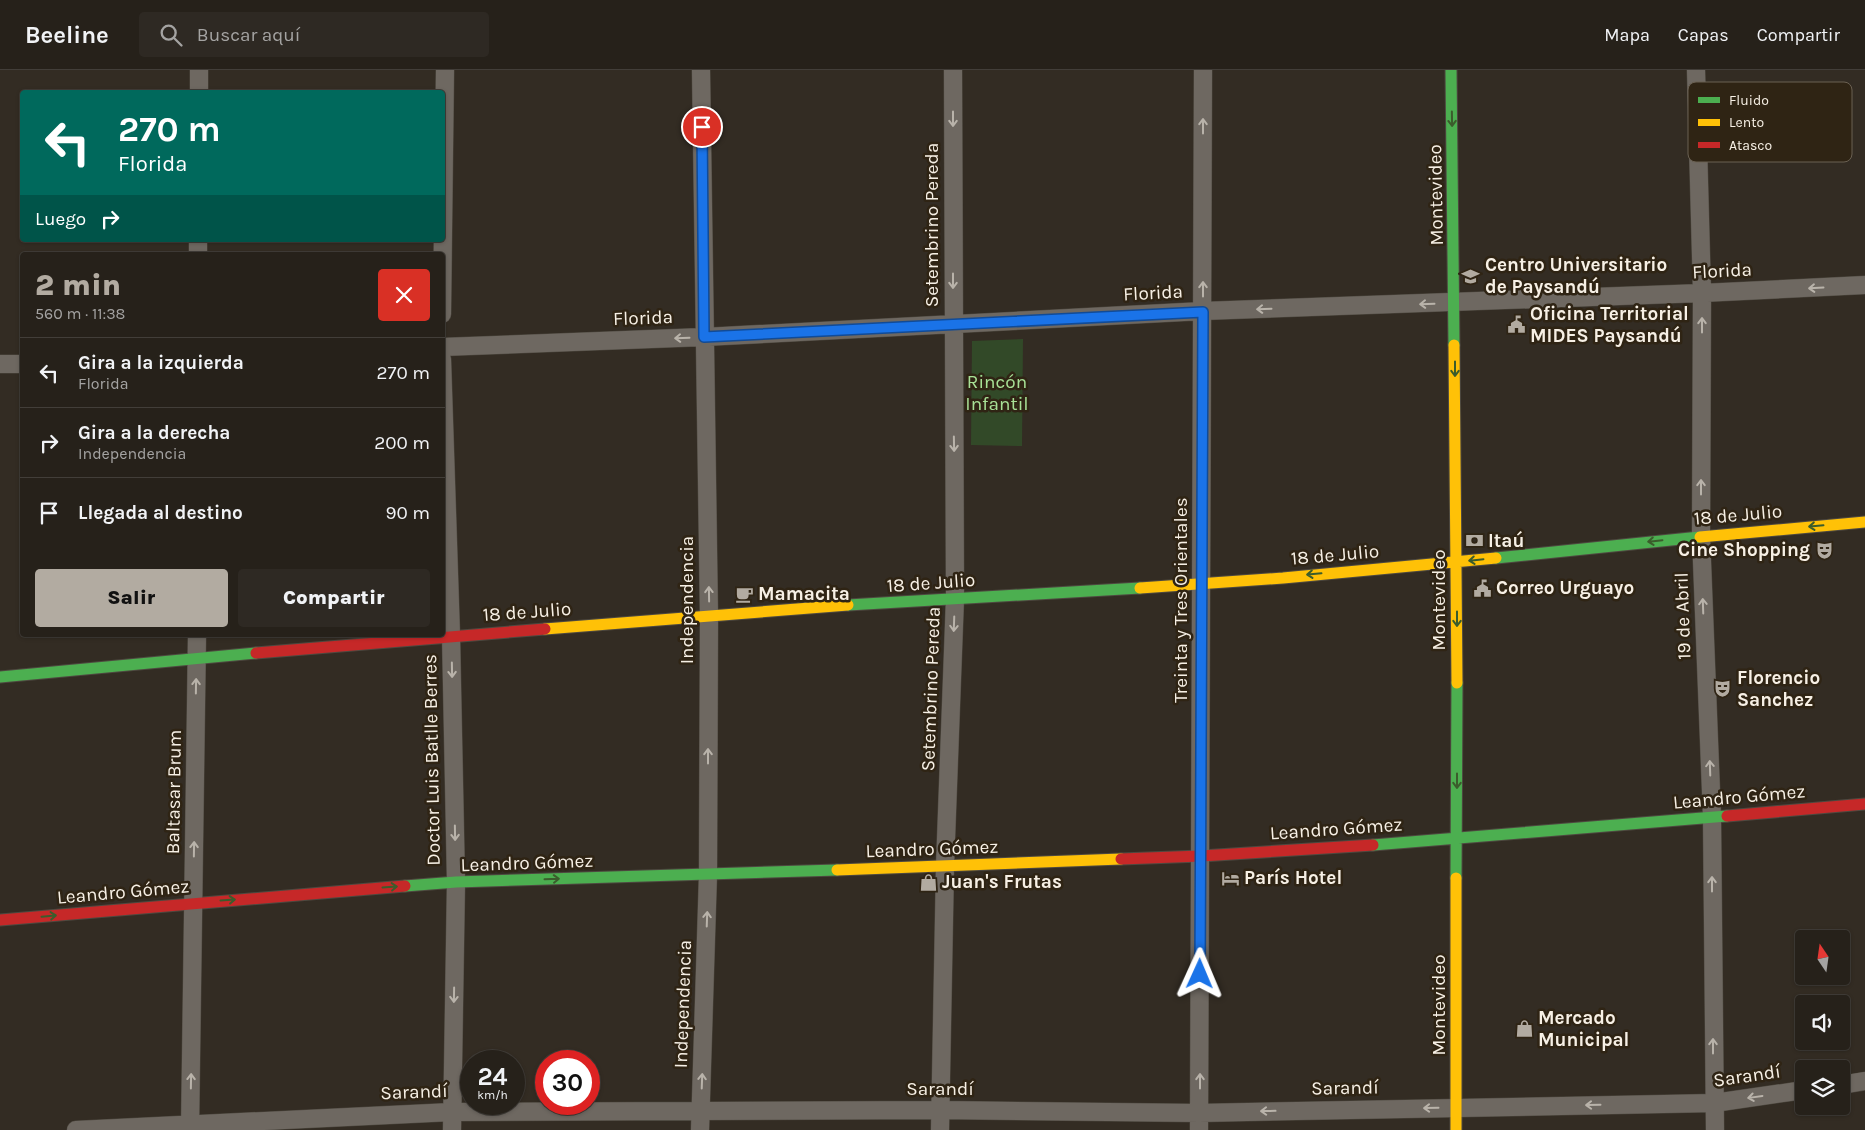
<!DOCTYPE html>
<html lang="es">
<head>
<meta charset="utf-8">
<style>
  :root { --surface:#26211a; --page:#2e2923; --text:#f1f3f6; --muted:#a4a3a2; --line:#423e39; --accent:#b2aba1 }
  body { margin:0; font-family:Karla,sans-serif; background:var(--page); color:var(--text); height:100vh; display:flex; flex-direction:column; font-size:19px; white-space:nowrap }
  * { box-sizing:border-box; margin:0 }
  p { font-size:16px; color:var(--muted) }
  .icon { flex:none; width:28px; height:28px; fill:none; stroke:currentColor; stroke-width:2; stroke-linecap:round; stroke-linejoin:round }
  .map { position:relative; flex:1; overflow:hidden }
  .panel { position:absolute; left:20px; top:182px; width:425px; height:385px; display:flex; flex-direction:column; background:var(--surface); border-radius:5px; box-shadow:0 1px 4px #0004,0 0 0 1px var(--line) }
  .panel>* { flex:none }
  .top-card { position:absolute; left:20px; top:20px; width:425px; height:152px; border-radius:5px; box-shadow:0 1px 4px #0004,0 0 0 1px var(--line); background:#00695c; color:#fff; overflow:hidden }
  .needle { width:32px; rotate:347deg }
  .controls { position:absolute; left:1795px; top:860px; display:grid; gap:10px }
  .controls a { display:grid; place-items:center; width:55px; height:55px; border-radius:5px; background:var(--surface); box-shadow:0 1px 4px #0004,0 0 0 1px var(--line); font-size:25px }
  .speed { position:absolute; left:460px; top:980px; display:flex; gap:10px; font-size:25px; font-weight:700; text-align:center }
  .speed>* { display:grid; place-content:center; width:65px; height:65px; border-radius:50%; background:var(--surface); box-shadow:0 1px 4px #0004,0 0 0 1px var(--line); line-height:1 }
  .speed small { font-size:12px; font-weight:400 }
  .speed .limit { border:8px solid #d22; background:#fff; color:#111 }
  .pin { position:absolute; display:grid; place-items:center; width:42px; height:42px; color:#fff; margin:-21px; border:2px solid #fff; border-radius:50%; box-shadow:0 1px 5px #0007 }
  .me { position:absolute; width:55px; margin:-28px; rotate:1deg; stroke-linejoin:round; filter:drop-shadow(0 0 4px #0008) }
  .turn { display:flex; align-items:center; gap:18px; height:105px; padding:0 15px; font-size:22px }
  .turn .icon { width:65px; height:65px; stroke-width:2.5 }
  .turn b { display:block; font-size:35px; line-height:42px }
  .then { display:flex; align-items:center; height:48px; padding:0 15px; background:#0003; gap:10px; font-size:19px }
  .round { display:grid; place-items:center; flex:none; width:52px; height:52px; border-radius:5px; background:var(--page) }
  .overview { display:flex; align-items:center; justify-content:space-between; height:85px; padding:0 15px }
  h1 { font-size:30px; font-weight:800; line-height:38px; color:var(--accent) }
  .cta { display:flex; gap:10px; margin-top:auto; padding:10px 15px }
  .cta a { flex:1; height:58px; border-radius:5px; background:var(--accent); color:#111; font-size:20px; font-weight:800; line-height:58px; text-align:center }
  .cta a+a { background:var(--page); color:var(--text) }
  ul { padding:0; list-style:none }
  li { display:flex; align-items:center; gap:15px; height:70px; padding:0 15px; border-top:1px solid var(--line) }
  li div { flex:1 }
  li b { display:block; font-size:19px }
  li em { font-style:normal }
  header { display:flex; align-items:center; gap:30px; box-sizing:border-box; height:70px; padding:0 25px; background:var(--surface); border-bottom:1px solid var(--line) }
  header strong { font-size:24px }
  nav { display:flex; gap:28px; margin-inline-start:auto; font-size:18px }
  .search { width:350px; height:45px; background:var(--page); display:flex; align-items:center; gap:12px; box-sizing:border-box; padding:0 18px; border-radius:5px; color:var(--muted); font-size:19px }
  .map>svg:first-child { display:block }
  .green { fill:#324928 }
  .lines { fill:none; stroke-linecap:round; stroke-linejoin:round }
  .street-casing { stroke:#4e4940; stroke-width:19 }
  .fast-casing { stroke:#4e4940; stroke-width:13 }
  .slow-casing { stroke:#4e4940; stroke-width:13 }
  .jam-casing { stroke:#4e4940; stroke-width:13 }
  .street { stroke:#6e6861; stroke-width:18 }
  .fast { stroke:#4caf50; stroke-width:11 }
  .slow { stroke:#ffc107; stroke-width:11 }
  .jam { stroke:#c62828; stroke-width:11 }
  .oneway { stroke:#b9b3aa }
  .oneway2 { stroke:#3b5c2c }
  .route-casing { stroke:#114b97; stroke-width:12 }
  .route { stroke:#1a73e8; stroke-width:9 }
  .labels { text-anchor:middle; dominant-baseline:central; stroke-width:5; stroke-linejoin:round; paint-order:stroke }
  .street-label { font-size:19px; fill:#f7f0e5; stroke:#2f2414 }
  .poi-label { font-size:19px; font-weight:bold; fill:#f7f0e5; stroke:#2f2414; text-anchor:start }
  .park-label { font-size:19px; fill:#a8e196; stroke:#2f2414 }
  .key { fill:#2f2414; stroke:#6b6153; stroke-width:1 }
  .key-label { font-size:14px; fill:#f7f0e5 }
</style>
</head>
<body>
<header>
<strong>Beeline</strong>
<div class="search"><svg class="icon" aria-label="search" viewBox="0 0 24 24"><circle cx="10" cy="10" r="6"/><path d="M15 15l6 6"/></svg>Buscar aquí</div>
<nav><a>Mapa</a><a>Capas</a><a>Compartir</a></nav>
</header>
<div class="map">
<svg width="1865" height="1060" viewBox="0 0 1865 1060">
  <rect width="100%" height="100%" fill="#332c23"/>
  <path class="green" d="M1023 269 1022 376 971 375 972 271Z"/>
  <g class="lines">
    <defs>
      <path id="street" d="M1696 0 1702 223 1701 466 1712 747 1715 1060
        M199 22V0
        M198 185V170
        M442 244 445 0
        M442 277 704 267 1203 241 1702 223 1865 215
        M442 289 451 565 456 812 452 1060
        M0 294H22
        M1841 1015 1865 1011
        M76 1060 452 1042 940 1040 1199 1043 1714 1033 1804 1020
        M190 1060 197 565
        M700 1060 708 804 709 547 701 0
        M940 1060 945 796 955 528 953 0
        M1199 1060 1203 0"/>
      <path id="fast" d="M1451 0 1454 275
        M1496 488 1700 467
        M848 535 1140 518
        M0 607 256 583
        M1373 775 1727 746
        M1456 808 1457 613
        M405 816 456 812 837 800"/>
      <path id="slow" d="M1454 275 1457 613
        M1700 467 1865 452
        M1140 518 1283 508 1496 488
        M545 559 848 535
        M837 800 1121 789
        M1456 1060V808"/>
      <path id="jam" d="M256 583 545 559
        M1727 746 1865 734
        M1121 789 1201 786 1373 775
        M0 850 405 816"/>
    </defs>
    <use href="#street" class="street-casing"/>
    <use href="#fast" class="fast-casing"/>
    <use href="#slow" class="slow-casing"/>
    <use href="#jam" class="jam-casing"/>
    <use href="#street" class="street"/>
    <use href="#fast" class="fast"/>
    <use href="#slow" class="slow"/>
    <use href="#jam" class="jam"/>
  </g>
  <defs><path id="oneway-shaft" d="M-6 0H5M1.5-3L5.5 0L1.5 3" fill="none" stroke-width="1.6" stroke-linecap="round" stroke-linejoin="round" transform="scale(1.25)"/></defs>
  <g class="oneway">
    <use href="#oneway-shaft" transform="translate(953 49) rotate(90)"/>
    <use href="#oneway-shaft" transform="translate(1203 56) rotate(-90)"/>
    <use href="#oneway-shaft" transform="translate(953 211) rotate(90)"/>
    <use href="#oneway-shaft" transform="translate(1816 218) rotate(177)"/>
    <use href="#oneway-shaft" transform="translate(1203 219) rotate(-90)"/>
    <use href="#oneway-shaft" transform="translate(1427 234) rotate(178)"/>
    <use href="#oneway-shaft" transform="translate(1264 239) rotate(178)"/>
    <use href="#oneway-shaft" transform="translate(1702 255) rotate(-90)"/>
    <use href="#oneway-shaft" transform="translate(682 268) rotate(178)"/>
    <use href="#oneway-shaft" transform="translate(954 374) rotate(89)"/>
    <use href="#oneway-shaft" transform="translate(1701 417) rotate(-90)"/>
    <use href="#oneway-shaft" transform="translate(709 524) rotate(-91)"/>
    <use href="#oneway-shaft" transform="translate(1703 536) rotate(-92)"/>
    <use href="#oneway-shaft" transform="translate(954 554) rotate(92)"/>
    <use href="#oneway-shaft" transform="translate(452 600) rotate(89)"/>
    <use href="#oneway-shaft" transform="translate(196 616) rotate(-89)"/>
    <use href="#oneway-shaft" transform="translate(708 686) rotate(-90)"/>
    <use href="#oneway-shaft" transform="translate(1710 698) rotate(-92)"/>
    <use href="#oneway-shaft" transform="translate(455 763) rotate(89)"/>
    <use href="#oneway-shaft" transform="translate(194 779) rotate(-89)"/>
    <use href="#oneway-shaft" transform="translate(1712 814) rotate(-90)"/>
    <use href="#oneway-shaft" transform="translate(707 849) rotate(-88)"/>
    <use href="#oneway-shaft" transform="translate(454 925) rotate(91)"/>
    <use href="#oneway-shaft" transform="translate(1713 976) rotate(-90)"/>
    <use href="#oneway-shaft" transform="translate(191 1011) rotate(-89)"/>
    <use href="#oneway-shaft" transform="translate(702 1011) rotate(-88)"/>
    <use href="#oneway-shaft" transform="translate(1200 1011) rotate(-90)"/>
    <use href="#oneway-shaft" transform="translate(1755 1027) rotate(172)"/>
    <use href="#oneway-shaft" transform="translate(1593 1035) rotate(179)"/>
    <use href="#oneway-shaft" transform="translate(1431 1038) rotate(179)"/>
    <use href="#oneway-shaft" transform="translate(1268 1041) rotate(179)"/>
  </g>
  <g class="oneway2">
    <use href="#oneway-shaft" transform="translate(1452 49) rotate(89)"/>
    <use href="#oneway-shaft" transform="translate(1455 299) rotate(90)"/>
    <use href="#oneway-shaft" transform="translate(1816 456) rotate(175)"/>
    <use href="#oneway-shaft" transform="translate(1655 471) rotate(174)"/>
    <use href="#oneway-shaft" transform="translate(1476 490) rotate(174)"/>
    <use href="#oneway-shaft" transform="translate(1314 504) rotate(175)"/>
    <use href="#oneway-shaft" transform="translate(1457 549) rotate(90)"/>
    <use href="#oneway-shaft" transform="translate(1457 711) rotate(90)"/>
    <use href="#oneway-shaft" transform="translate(552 809) rotate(-2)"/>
    <use href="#oneway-shaft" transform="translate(390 817) rotate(-4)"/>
    <use href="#oneway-shaft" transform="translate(228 830) rotate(-4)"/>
    <use href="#oneway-shaft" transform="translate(49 846) rotate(-5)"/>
  </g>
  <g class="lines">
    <defs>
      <path id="route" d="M702 57 704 267 1203 242 1200 904"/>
    </defs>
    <use href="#route" class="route-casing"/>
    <use href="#route" class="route"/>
  </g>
  <defs>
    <symbol id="university-bare" viewBox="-9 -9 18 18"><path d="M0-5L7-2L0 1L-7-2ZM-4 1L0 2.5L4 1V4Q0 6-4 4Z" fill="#b2aba1" stroke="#2f2414" stroke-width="2.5" paint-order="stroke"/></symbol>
    <symbol id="civic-bare" viewBox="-9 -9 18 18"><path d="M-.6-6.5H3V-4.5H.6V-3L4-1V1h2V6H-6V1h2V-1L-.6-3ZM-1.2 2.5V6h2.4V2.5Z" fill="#b2aba1" stroke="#2f2414" stroke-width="2.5" paint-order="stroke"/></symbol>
    <symbol id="bank-bare" viewBox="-9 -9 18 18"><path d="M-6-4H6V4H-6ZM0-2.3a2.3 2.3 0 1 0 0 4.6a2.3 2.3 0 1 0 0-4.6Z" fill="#b2aba1" stroke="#2f2414" stroke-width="2.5" paint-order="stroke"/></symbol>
    <symbol id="theatre-bare" viewBox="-9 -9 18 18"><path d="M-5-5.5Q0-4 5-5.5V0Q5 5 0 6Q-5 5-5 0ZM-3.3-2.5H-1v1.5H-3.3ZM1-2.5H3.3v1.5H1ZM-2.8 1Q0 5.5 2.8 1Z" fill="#b2aba1" stroke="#2f2414" stroke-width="2.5" paint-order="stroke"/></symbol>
    <symbol id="cafe-bare" viewBox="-9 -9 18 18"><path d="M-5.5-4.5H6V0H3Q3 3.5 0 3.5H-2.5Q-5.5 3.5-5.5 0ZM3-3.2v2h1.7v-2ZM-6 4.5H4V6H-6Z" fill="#b2aba1" stroke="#2f2414" stroke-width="2.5" paint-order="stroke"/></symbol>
    <symbol id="hotel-bare" viewBox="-9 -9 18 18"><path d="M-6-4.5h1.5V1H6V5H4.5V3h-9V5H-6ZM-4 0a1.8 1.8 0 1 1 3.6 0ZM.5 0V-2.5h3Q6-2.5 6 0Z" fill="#b2aba1" stroke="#2f2414" stroke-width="2.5" paint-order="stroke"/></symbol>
    <symbol id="shop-bare" viewBox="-9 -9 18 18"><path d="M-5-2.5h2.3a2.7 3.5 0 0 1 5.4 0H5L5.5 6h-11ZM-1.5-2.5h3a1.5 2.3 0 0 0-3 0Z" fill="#b2aba1" stroke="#2f2414" stroke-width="2.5" paint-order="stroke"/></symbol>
  </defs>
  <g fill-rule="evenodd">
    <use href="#university-bare" x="1458" y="194" width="25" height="25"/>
    <use href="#civic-bare" x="1504" y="242" width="25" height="25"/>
    <use href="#bank-bare" x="1462" y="458" width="25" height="25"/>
    <use href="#theatre-bare" x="1812" y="468" width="25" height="25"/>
    <use href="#civic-bare" x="1470" y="506" width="25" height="25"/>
    <use href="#cafe-bare" x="732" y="512" width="25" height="25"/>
    <use href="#theatre-bare" x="1710" y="606" width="25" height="25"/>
    <use href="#hotel-bare" x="1218" y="796" width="25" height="25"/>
    <use href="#shop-bare" x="916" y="800" width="25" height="25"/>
    <use href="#shop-bare" x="1512" y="946" width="25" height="25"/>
  </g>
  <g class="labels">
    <g class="street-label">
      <text transform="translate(1436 125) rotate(-91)">Montevideo</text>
      <text transform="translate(932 155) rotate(-90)">Setembrino Pereda</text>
      <text transform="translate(1722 201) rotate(-3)">Florida</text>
      <text transform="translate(1153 223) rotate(-3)">Florida</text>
      <text transform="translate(643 248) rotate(-2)">Florida</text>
      <text transform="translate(1738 445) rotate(-5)">18 de Julio</text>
      <text transform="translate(1335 485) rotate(-5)">18 de Julio</text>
      <text transform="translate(931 513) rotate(-4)">18 de Julio</text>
      <text transform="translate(687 530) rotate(-90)">Independencia</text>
      <text transform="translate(1181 530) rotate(-90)">Treinta y Tres Orientales</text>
      <text transform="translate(1439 530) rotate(-90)">Montevideo</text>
      <text transform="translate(527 542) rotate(-4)">18 de Julio</text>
      <text transform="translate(1683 546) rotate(-92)">19 de Abril</text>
      <text transform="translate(931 619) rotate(-88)">Setembrino Pereda</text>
      <text transform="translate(432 690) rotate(-91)">Doctor Luis Batlle Berres</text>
      <text transform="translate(174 722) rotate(-89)">Baltasar Brum</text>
      <text transform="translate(1739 727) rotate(-5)">Leandro Gómez</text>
      <text transform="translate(1336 759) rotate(-4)">Leandro Gómez</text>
      <text transform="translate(932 779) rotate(-2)">Leandro Gómez</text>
      <text transform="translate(527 793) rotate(-2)">Leandro Gómez</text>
      <text transform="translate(123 822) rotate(-5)">Leandro Gómez</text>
      <text transform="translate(683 934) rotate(-88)">Independencia</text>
      <text transform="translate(1439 935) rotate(-90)">Montevideo</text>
      <text transform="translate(1747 1006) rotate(-8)">Sarandí</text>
      <text transform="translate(1345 1018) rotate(-1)">Sarandí</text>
      <text x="940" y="1019">Sarandí</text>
      <text transform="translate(414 1022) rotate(-2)">Sarandí</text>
    </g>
    <g class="poi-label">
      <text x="1485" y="195">Centro Universitario<tspan x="1485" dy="22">de Paysandú</tspan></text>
      <text x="1530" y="244">Oficina Territorial<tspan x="1530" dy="22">MIDES Paysandú</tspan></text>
      <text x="1488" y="471">Itaú</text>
      <text x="1810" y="480" text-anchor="end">Cine Shopping</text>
      <text x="1496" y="518">Correo Urguayo</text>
      <text x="758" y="524">Mamacita</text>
      <text x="1737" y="608">Florencio<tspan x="1737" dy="22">Sanchez</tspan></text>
      <text x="1244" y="808">París Hotel</text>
      <text x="942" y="812">Juan's Frutas</text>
      <text x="1538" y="948">Mercado<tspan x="1538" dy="22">Municipal</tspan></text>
    </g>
    <g class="park-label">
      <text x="997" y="312">Rincón<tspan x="997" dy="22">Infantil</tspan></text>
    </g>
  </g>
  <rect x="1688" y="12" width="164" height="80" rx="8" class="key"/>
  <rect x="1698" y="27" width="22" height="6" fill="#4caf50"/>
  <rect x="1698" y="49" width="22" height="7" fill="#ffc107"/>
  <rect x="1698" y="72" width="22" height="6" fill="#c62828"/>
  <g class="key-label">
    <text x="1729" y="35">Fluido</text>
    <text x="1729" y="57">Lento</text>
    <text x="1729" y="80">Atasco</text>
  </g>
</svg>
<div class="controls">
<a><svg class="needle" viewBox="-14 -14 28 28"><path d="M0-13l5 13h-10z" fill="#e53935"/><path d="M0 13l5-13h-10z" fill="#a4a3a2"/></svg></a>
<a><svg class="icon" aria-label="sound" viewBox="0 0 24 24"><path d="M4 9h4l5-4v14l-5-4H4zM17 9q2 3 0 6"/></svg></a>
<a><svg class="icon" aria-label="layers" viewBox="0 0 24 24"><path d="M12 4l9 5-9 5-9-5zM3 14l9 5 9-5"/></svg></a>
</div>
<div class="speed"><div>24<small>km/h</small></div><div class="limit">30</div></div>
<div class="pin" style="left:702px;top:57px;background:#d93025"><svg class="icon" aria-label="arrive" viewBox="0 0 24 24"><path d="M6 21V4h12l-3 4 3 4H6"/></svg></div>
<svg class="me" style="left:1200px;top:904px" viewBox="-20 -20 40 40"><path d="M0-17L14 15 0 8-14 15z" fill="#1a73e8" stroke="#fff" stroke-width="4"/></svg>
<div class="top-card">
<div class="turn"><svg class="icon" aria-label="left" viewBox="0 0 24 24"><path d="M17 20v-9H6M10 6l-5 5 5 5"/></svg><div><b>270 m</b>Florida</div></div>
<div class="then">Luego<svg class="icon" aria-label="right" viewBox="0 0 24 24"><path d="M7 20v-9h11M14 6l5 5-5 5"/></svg></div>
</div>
<section class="panel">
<div class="overview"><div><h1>2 min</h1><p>560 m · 11:38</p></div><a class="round" style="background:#d93025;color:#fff"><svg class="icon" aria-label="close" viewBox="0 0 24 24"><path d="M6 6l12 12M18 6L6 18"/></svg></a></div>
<ul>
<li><svg class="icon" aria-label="left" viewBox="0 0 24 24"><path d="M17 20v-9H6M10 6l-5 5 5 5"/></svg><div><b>Gira a la izquierda</b><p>Florida</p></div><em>270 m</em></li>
<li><svg class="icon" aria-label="right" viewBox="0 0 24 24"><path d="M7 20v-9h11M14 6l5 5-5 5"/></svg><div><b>Gira a la derecha</b><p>Independencia</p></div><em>200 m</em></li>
<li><svg class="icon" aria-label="arrive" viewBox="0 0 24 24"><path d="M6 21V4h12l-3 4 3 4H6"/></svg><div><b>Llegada al destino</b></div><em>90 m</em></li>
</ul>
<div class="cta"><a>Salir</a><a>Compartir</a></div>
</section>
</div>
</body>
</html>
